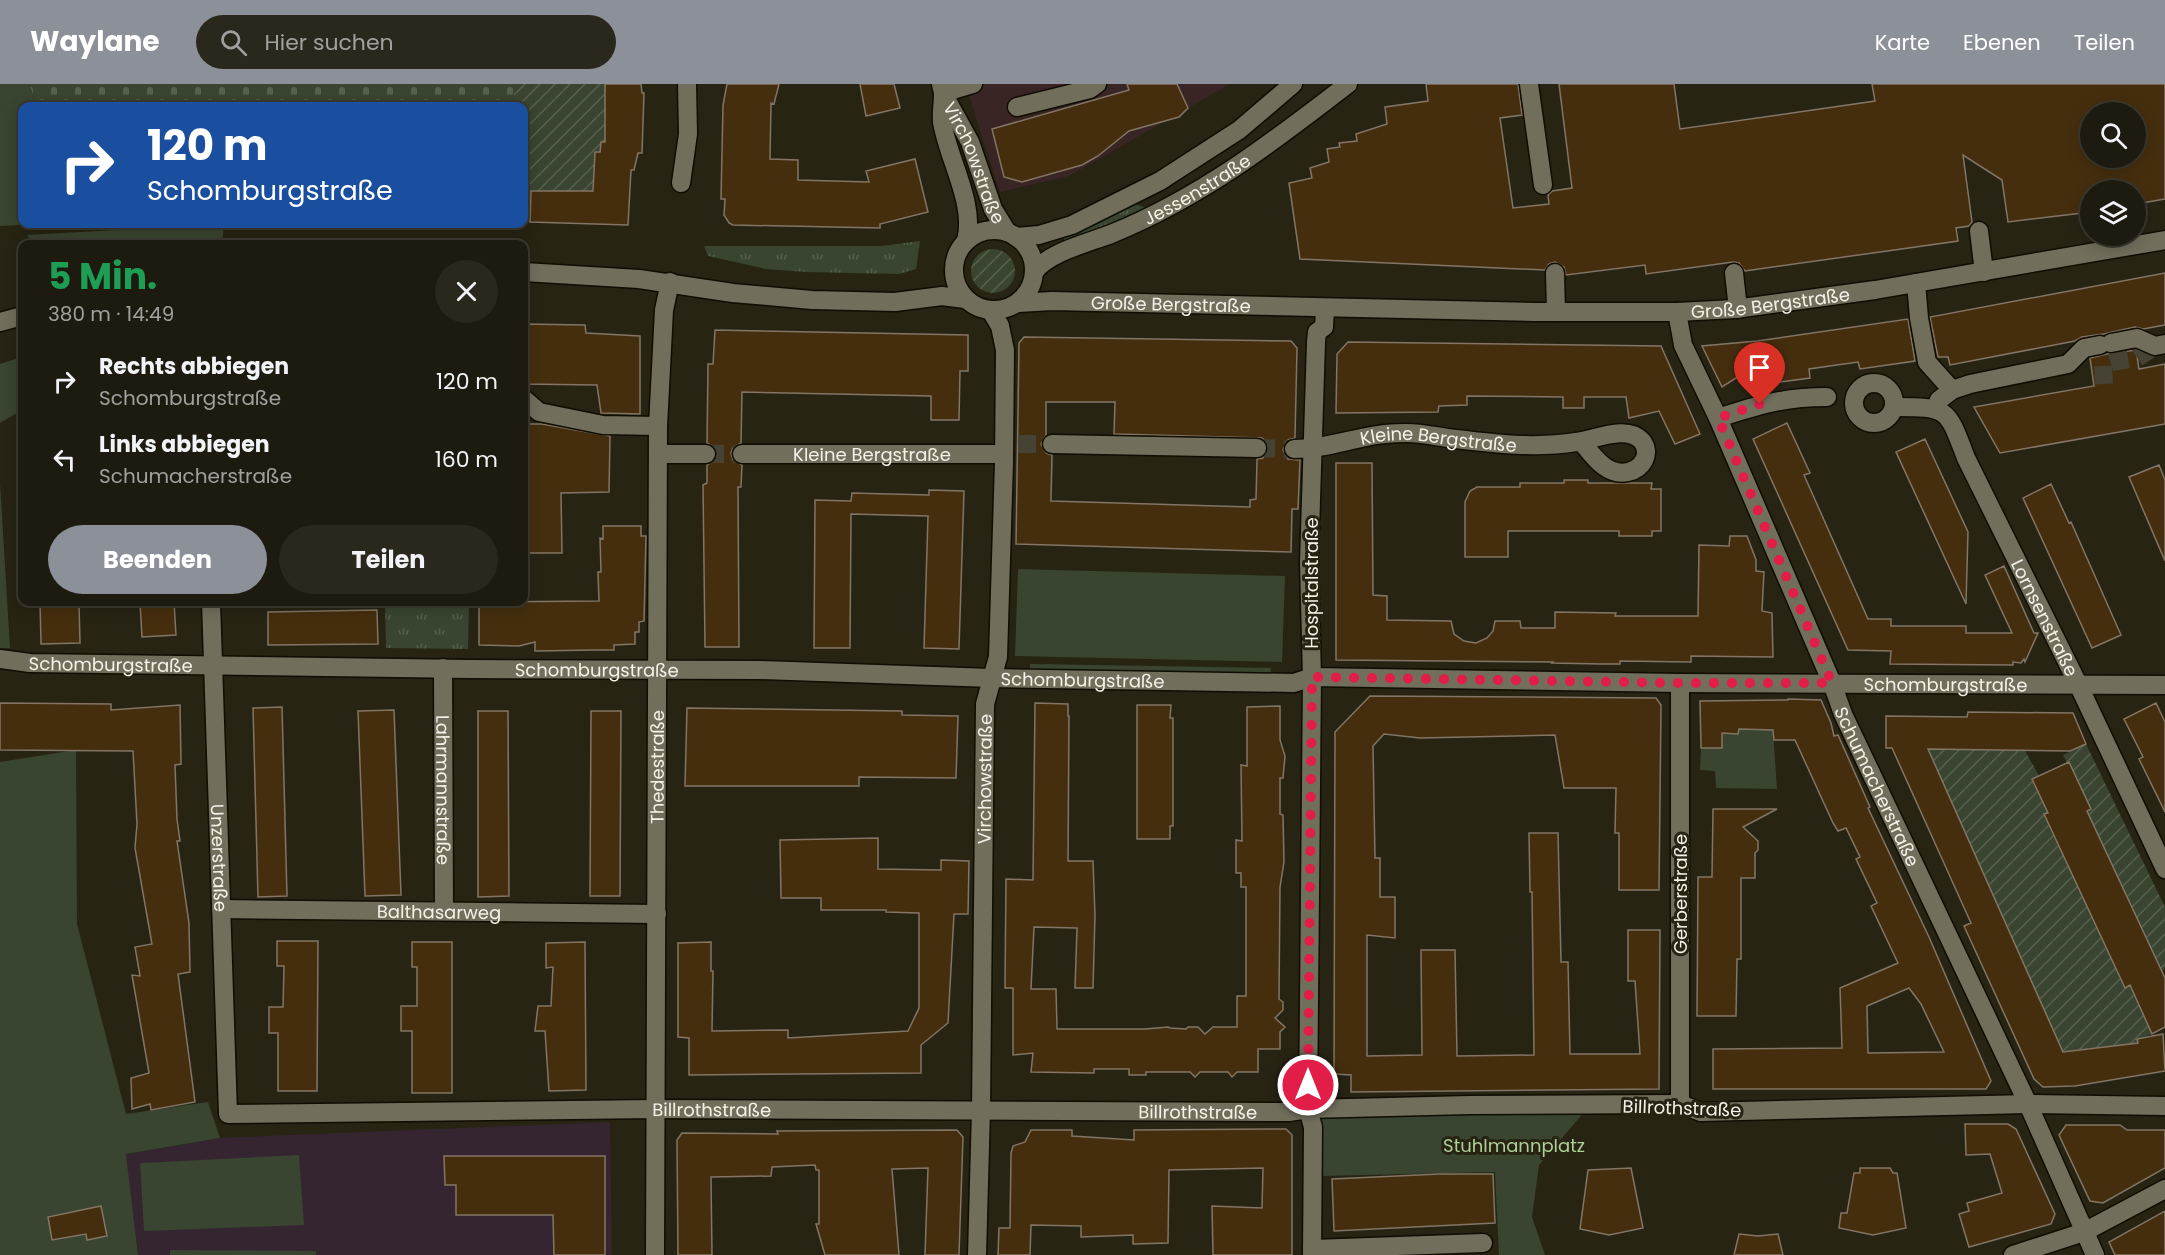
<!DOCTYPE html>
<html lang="de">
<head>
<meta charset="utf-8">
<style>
  :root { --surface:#1d1b0f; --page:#2a281d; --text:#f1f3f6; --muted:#a0a19e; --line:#3b392f; --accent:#8c9099 }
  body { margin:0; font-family:Poppins,sans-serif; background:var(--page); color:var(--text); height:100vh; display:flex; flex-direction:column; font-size:22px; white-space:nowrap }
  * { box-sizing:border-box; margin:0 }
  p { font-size:20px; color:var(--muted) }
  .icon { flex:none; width:33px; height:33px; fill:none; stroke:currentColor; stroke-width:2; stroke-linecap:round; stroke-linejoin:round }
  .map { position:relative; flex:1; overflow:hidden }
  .drawer { position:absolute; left:18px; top:156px; width:510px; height:366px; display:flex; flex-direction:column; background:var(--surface); border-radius:12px; box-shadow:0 3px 15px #0003,0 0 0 2px var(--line) }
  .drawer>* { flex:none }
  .guide { position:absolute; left:18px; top:18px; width:510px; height:126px; border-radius:12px; box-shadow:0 3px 15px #0003,0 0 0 2px var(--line); background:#1a4fa0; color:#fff; overflow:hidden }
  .fabs { position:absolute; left:2080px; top:18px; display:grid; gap:12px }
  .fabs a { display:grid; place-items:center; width:66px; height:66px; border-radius:50%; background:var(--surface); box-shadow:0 3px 15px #0003,0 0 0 2px var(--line); font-size:30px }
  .pin { position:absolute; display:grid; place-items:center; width:51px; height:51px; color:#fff; margin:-62px -26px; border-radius:50% 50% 50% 0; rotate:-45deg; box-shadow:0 0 6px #0007 }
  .pin .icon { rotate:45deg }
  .me { position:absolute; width:66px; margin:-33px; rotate:0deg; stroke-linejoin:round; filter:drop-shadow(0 0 4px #0008) }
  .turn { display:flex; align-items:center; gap:21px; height:126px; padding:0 30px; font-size:27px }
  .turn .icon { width:78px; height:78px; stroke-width:2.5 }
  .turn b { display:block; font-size:42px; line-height:51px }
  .round { display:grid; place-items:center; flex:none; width:63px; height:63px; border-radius:32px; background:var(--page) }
  .headline { display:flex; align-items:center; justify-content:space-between; height:102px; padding:0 30px }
  h1 { font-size:36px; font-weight:700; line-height:45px; color:#1e9e55 }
  .action { display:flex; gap:12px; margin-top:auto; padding:12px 30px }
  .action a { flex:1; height:69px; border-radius:36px; background:var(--accent); color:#fff; font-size:24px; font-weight:700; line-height:69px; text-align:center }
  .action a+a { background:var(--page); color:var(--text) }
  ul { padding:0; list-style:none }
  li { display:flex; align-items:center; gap:18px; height:78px; padding:0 30px }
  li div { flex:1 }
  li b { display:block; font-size:22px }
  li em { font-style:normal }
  header { display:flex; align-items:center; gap:36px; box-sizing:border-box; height:84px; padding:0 30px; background:var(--accent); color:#fff }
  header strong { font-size:28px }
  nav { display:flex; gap:33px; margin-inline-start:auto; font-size:21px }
  .search { width:420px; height:54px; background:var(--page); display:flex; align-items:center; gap:15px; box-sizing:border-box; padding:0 21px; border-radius:33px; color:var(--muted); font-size:22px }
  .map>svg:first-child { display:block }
  .commercial { fill:#392524 }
  .education { fill:#352530 }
  .grass { fill:url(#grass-tufts) }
  .cemetery { fill:url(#cemetery-stones) }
  .park { fill:#394530 }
  .garden { fill:url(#garden-furrows) }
  .building { fill:#452e0e; stroke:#827566; stroke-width:1.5; fill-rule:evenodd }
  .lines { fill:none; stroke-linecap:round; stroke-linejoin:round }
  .minor-tunnel { stroke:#464334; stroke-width:18; stroke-dasharray:18 9; stroke-linecap:butt }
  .minor-casing { stroke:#100d02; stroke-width:21 }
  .minor { stroke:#716e5c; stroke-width:18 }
  .route { stroke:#e11d48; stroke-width:10; stroke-dasharray:0 18 }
  .labels { text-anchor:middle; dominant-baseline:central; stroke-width:6; stroke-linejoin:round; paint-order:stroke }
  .street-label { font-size:18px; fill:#f4f2e8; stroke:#272414 }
  .park-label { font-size:18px; fill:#aed096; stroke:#272414 }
</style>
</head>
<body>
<header>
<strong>Waylane</strong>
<div class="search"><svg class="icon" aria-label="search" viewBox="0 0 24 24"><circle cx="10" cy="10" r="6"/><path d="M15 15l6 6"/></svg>Hier suchen</div>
<nav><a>Karte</a><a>Ebenen</a><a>Teilen</a></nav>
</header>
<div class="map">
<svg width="2165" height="1171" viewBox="0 0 2165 1171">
  <defs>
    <pattern id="grass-tufts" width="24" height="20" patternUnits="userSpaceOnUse" patternTransform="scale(1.5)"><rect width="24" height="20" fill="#394530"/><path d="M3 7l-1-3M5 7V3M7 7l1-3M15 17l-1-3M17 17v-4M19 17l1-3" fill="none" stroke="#56604e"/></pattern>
    <pattern id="cemetery-stones" width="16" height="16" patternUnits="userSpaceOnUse" patternTransform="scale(1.5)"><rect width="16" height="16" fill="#394530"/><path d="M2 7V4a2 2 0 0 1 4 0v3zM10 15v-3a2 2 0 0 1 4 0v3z" fill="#56604e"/></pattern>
    <pattern id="garden-furrows" width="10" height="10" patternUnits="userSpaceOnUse" patternTransform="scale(1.5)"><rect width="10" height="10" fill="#394530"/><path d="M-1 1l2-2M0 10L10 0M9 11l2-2" fill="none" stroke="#56604e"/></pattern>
  </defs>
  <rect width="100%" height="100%" fill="#272414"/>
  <path class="commercial" d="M965 0H1230L1069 92 1000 108Z"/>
  <path class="education" d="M610 1038 612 1171H138L126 1070 220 1054Z"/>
  <path class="grass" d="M1135 120 1146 124 1141 129 1065 157 1061 150Z
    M224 140 222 160H35L27 151Z
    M920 157 916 185 899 190 806 188 766 185 708 172 704 162H882Z
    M385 518H469L468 565 386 564Z
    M1030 580 1271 584 1270 596 1030 592Z"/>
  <path class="cemetery" d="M29 0H514V22H37Z"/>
  <path class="park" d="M0 0H29L37 22H22V140H38L0 142Z
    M381 140H508L505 145Z
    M22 273V326L0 339V280Z
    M0 399 10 564H0Z
    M1018 485 1285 492 1282 578 1015 572Z
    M1739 645 1773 646 1777 705 1716 704 1715 687 1700 686 1701 664H1722V649Z
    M76 666 77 840 126 1030 208 1018 220 1054 126 1070 138 1171H0V678Z
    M1585 1027 1539 1081 1532 1133 1545 1171H1499L1495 1088 1321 1092 1320 1030Z
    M299 1071 304 1141 144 1147 140 1079Z
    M170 1166 316 1167V1171H170Z"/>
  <path class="garden" d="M514 0H605V58H601L600 68H595L593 108 531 107 530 128H524V22H514Z
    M971 187a22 22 0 1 1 44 0a22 22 0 1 1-44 0Z
    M2018 654 2039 692 2032 696 2048 729 2044 731 2125 904 2130 901 2152 950 2138 955V959L2075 966 2074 970 2058 968 1924 661 1954 665 2017 666Z
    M2086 660 2165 823V885L2162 887 2087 727 2091 725 2063 671Z"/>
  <path class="building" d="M605 0H641L642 9H644L642 69H638L634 86H631L628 141 530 138 531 107H593L595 68H600L601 58H605Z
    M727 0H779L774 20 771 19 770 75 798 76V96L869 98 866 87 915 75 928 128 880 140V144L733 141 729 139 724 131 725 115H721L723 21Z
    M860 0H894L900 24 866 32Z
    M1127 0H1177L1188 24 1179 33 1129 47 1098 72 1082 81 1022 98 1004 93 992 45 1129 6Z
    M1426 0H1518L1522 31 1500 34 1513 124 1549 120 1548 111 1552 107 1572 104 1559 0H1674L1680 45 1875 17 1872 0H2165V115L2136 120V106H2091V128L2008 138 2002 96 1963 71 1972 138 1969 142 1956 144 1958 157 1745 187 1739 179 1733 178 1646 190 1645 181 1566 191 1564 183 1555 178 1549 180 1545 186 1300 175 1289 99 1312 94 1310 84 1329 78 1327 65 1340 63 1339 59 1357 57 1356 50 1387 40 1385 23 1428 17ZM2091 28H2136V74H2091Z
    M2165 189V241L2143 245 2135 243 2104 250 2082 253 2075 257 1950 281 1948 273H1938L1930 233Z
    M1908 235 1915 277 1860 285 1858 278 1809 285 1810 294 1765 300 1763 289 1739 292 1722 303 1702 262 1757 257Z
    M524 240 585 241 586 249 640 252V330L601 329 597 301 524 300Z
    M715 246 968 251V287H960L959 336H931V312L742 308 741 359 733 364 731 369 733 376 742 381 741 403H738L739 563H705L703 401 707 399V381L715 376 717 371 715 364 707 359 708 280H713Z
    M1024 253 1291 257 1297 264 1295 354 1288 356 1283 366 1288 375 1300 376 1298 425H1292L1291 468 1016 460 1019 259ZM1046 318H1115L1114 350 1262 354 1267 359 1268 365 1263 374 1257 375 1256 415 1250 416V423L1051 417 1052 371 1046 369 1041 360 1046 351Z
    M1348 258 1661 262 1700 350 1675 360 1659 327 1629 334 1626 313H1584V324H1563V313L1467 312V321L1439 322 1438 328 1336 329 1337 270Z
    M2136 266 2139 285 2165 280V340L2000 369 1974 323 2094 302 2090 274 2107 270Z
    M1787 339 1810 389 1804 391 1868 535H1891V542H1966V549H2012L1985 491 2004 482 2034 549H2038L2025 578 2024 575 2021 579 2013 578V581L1890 580 1891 567 1848 566 1753 355Z
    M524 340H542L610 352 609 408 561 409 562 469H524Z
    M1925 355 1968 448 1966 520 1896 368Z
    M1336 379H1372L1373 511 1387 512V536L1451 537 1454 550 1464 557 1476 559 1487 554 1493 547 1495 537H1520L1521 544H1555V528L1616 529 1615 532H1698L1699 461 1729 462 1730 452H1747L1756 476V487L1764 488 1762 527 1772 529 1773 573 1691 572V578L1620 577V580H1601L1552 579 1553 578 1336 576Z
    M2159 381 2165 396V477L2129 393Z
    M1564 396H1588V399H1652L1651 405H1661V447H1652V452H1619V447H1508V473H1465V418L1470 407 1477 403H1520V399H1564Z
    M2051 400 2069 439 2071 438 2121 551 2092 564 2023 414Z
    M929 406 964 407 959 565 924 564 928 432 851 430 850 564H814L815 416 851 417 852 409 929 411Z
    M603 442H641V452H646L644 537 639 538V548H635V560L614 561V566H595L535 567V558L519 562 479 561V518L599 517 598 488H601L600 454 603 455Z
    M40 518H79L80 559 41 560Z
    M140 518H174L176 551 142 553Z
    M377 526 378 560 268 561V528Z
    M1370 612 1656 614 1661 621 1659 806H1619V749H1615L1616 704H1564L1555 651 1420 654 1384 650 1373 662 1375 774H1380V813H1395V854L1367 851V972L1422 971 1421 866H1455L1457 972 1534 971 1532 808H1530L1529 749H1558L1561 878H1568L1570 970H1640L1635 897H1628V846H1660L1659 1005 1351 1008V991L1334 990 1335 648Z
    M1788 615 1821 616 1831 639 1834 652 1838 651 1870 723 1868 724 1929 853 1991 997 1986 1005H1713V965L1842 964 1840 904 1898 879 1871 822 1877 819 1856 775 1860 773 1846 744 1838 747 1833 739 1795 656H1774L1773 646 1739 645 1738 650 1722 649V664H1701L1700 617 1788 616ZM1909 904 1921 920 1944 968 1868 969 1867 922Z
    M0 619 111 620V626L180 621 181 680 175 681 177 735 180 757H177L189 839 190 888 178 890 195 1018 151 1026 150 1020 132 1025 131 994 149 989 132 891 140 892 135 863 152 860 135 764 137 740 133 667 0 666Z
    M1035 619 1068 620V632H1069L1068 777H1093L1095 831 1093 904H1075L1077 844 1034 843 1031 905H1056L1057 945H1145L1168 943 1170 944 1186 945 1188 943H1198L1205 950 1213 943H1237V912H1246V803H1241V789H1236V756L1242 757 1241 681 1247 682V623L1280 622V656L1285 672 1283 694H1280V730L1283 731 1284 778 1280 803 1279 915 1283 918V926L1275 934 1285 943 1280 948V965H1258V988H1237L1232 993 1228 988H1200L1195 993 1190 988H1146V991H1129V985H1094V989L1031 988 1033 969 1013 971V904H1005L1006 795 1033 796Z
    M2156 619 2165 638V728L2139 675 2143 673 2124 635Z
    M1137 621H1171L1170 634H1173V742H1170V755H1137Z
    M282 623 287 812 258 813 253 624Z
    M687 624 902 627V631L958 632 956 694 859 693V702H685Z
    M394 626 401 811 365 812 358 627Z
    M478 627H508L509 812 478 813Z
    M591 627H621L620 812H590Z
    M1968 628 2073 629 2086 660 2070 667 1928 665 2063 968 2138 959 2137 955 2163 950 2165 987 2075 1002 2043 1003 2034 995 1964 842 1971 839 1892 664H1886V632L1967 633Z
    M2069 678 2091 725 2087 727 2165 894V943L2152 950 2130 901 2125 904 2044 730 2048 729 2032 695Z
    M1713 725H1777L1743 743 1758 757V766L1755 769V794H1741V875H1737L1736 932H1697L1698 793H1712Z
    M878 754V785L941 786V776L969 777 968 830H954L948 939 921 961V989L689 991V954L678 953V859L711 858V887H713L712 947 788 946V954L908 947 919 924V829L886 828V826H821V814H781L780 756Z
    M277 857H318L317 1007H278V949H269V923H283L284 882H277Z
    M412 858H452V1009H412V947H401V922H417V883H412Z
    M585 858 586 1006 549 1007 545 947H535L538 922H551L553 883 546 884V859Z
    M1965 1040H2008L2016 1045 2055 1130 2051 1140 1969 1163 1959 1130 1969 1127 1967 1119 2002 1109 1990 1070 1966 1071Z
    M2066 1041H2120L2127 1046H2165V1084L2103 1119 2090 1117 2059 1051Z
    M1286 1045 1292 1051V1171H1213L1212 1122 1262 1124 1263 1084 1169 1086 1168 1159 1133 1160V1151L1081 1153V1142L1031 1141 1030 1171H998L999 1144H1010L1011 1069 1013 1062 1025 1058 1031 1046H1072V1052L1134 1056V1046Z
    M957 1046 963 1053 959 1171H925L928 1084 892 1085 899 1171H825L816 1140H819V1086H816L815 1081 772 1083 771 1092 711 1093 712 1171H678L677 1056 682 1049 778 1050 777 1047Z
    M444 1072H605V1171H554L553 1131H456V1101H445Z
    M1631 1084 1643 1144 1609 1151 1580 1145 1588 1086Z
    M1860 1084H1890L1893 1089H1897L1906 1144 1873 1151 1839 1144 1841 1129H1847L1854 1089H1860Z
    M1440 1090H1493L1495 1139 1334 1147 1332 1095Z
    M101 1122 107 1152 87 1156 86 1150 52 1156 48 1133Z
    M2165 1127V1171H2115L2109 1158Z
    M1739 1150 1758 1152 1778 1150 1783 1171H1734Z"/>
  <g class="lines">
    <path class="minor-tunnel" d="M2104 300 2103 281 2112 278 2137 274 2155 262
      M1018 360H1052
      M1257 364 1294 365
      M706 370H742"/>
    <defs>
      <g id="minor">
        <path id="s1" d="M941 0 943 9 970 58 993 125 1007 148"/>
        <path d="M1529 0 1543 101"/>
        <path d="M943 9 973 0"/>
        <path d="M943 10C943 19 941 30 942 38 948 75 976 120 966 157"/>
        <path d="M1017 23 1090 5 1097 0"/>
        <path d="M681 99 688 50 687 0"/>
        <circle cx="994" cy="186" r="40"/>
        <path d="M1979 147 1984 188"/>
        <path d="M1016 153 1039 151 1072 141 1160 97 1239 46 1293 0"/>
        <path d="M524 188 639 195 733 209 812 216 895 218 942 212 965 215"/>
        <path id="s2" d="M1034 188C1049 168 1088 159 1111 150 1200 114 1273 58 1348 0"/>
        <path d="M1555 189 1556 228"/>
        <path d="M1734 189 1738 225"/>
        <path d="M1916 199 1919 234 1927 278 1952 306"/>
        <path id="s3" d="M1018 219 1052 217 1534 228H1677L1735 225 1875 206 2165 156"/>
        <path id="s4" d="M1677 228 1683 261 1718 334 1832 599 1843 630 2028 1020 2095 1171"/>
        <path d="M0 238 22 232"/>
        <path d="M2111 259 2137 254 2155 262 2165 260"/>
        <circle cx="1874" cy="319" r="20"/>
        <path d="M524 315 539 328 603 341 658 342"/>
        <path id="s5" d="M1895 323C1949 323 1947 324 1966 374L2078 600 2165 785"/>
        <path d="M1935 325 1939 316 1952 306 1970 300 2068 280 2084 264 2100 261"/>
        <path d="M1718 334C1758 321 1784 313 1827 313"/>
        <path d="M1052 360 1257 364"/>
        <path id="s6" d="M1294 365C1319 365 1341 358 1366 353 1379 350 1393 349 1407 349 1421 349 1434 352 1448 354 1490 359 1533 365 1576 358 1594 356 1627 340 1642 357 1652 370 1642 385 1628 388 1607 393 1593 372 1581 357"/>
        <path d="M659 370H706"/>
        <path id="s7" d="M742 370H1004"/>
        <path id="s8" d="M211 518 228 1030 656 1025 1289 1028 1308 1025 1470 1021 1680 1020 1701 1028 2028 1020 2165 1022"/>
        <path id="s9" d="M0 575 30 579 469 585 760 586 992 594 1294 599 1312 593 1680 599 2165 601"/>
        <path id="s10" d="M443 584 444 827"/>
        <path id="s11" d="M221 825 657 830"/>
        <path d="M1680 1020V599"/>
        <path d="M1312 1165 1483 1159"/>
        <path id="s12" d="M655 1171 658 342 664 226 670 198"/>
        <path id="s13" d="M977 1171 981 1026 985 620 998 573 1004 378 1005 266 1000 242 991 227"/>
        <path d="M1312 1171 1313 1043 1308 1025 1312 593 1309 479 1316 258 1317 248 1324 243 1325 224"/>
        <path d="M2013 1171 2084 1148 2165 1105"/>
      </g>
    </defs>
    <use href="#minor" class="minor-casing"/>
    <use href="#minor" class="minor"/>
  </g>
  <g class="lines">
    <path class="route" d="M1308 1001 1312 593 1680 599H1832L1718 334 1760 320"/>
  </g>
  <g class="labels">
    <g class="street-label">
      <text stroke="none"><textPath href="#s1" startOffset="86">Virchowstraße</textPath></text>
      <text stroke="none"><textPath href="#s2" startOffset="184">Jessenstraße</textPath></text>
      <text stroke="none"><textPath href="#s3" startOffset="753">Große Bergstraße</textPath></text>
      <text stroke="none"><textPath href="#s3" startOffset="153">Große Bergstraße</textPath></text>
      <text stroke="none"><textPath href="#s6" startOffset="146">Kleine Bergstraße</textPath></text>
      <text stroke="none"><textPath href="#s7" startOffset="130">Kleine Bergstraße</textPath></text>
      <text transform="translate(1311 499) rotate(-90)">Hospitalstraße</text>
      <text stroke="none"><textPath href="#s5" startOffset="278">Lornsenstraße</textPath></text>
      <text stroke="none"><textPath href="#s9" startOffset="111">Schomburgstraße</textPath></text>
      <text stroke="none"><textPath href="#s9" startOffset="597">Schomburgstraße</textPath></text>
      <text stroke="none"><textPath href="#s9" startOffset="1083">Schomburgstraße</textPath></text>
      <text stroke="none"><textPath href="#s9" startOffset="1947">Schomburgstraße</textPath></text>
      <text stroke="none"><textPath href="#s12" startOffset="488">Thedestraße</textPath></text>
      <text stroke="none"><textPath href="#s13" startOffset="476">Virchowstraße</textPath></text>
      <text stroke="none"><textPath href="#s4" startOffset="516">Schumacherstraße</textPath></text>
      <text stroke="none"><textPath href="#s10" startOffset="122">Lahrmannstraße</textPath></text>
      <text stroke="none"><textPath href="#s8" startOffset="256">Unzerstraße</textPath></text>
      <text transform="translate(1680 810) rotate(-90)">Gerberstraße</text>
      <text stroke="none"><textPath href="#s11" startOffset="218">Balthasarweg</textPath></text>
      <text transform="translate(1682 1024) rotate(2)">Billrothstraße</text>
      <text stroke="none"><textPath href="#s8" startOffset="996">Billrothstraße</textPath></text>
      <text stroke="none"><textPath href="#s8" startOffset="1482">Billrothstraße</textPath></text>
    </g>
    <g class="park-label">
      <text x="1514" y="1061">Stuhlmannplatz</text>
    </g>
  </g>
</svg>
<div class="fabs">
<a><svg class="icon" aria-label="search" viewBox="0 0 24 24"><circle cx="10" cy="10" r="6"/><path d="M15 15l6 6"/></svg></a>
<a><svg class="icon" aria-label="layers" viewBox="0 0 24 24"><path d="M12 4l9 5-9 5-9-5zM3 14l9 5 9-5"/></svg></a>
</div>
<div class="pin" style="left:1760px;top:320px;background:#d93025"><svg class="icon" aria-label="arrive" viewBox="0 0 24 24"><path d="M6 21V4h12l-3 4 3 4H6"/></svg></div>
<svg class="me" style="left:1308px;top:1001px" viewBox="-20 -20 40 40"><circle r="17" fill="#e11d48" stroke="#fff" stroke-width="3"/><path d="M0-11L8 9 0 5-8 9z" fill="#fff"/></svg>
<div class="guide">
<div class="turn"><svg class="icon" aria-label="right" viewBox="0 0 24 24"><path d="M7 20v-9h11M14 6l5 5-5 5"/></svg><div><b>120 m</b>Schomburgstraße</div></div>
</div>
<section class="drawer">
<div class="headline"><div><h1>5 Min.</h1><p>380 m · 14:49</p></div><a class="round"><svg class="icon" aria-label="close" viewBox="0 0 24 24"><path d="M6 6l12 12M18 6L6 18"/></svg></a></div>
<ul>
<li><svg class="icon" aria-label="right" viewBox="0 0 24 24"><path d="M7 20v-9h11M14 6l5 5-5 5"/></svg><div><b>Rechts abbiegen</b><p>Schomburgstraße</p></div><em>120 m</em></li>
<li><svg class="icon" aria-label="left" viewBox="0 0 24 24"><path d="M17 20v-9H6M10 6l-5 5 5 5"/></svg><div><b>Links abbiegen</b><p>Schumacherstraße</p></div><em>160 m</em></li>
</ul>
<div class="action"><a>Beenden</a><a>Teilen</a></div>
</section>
</div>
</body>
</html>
